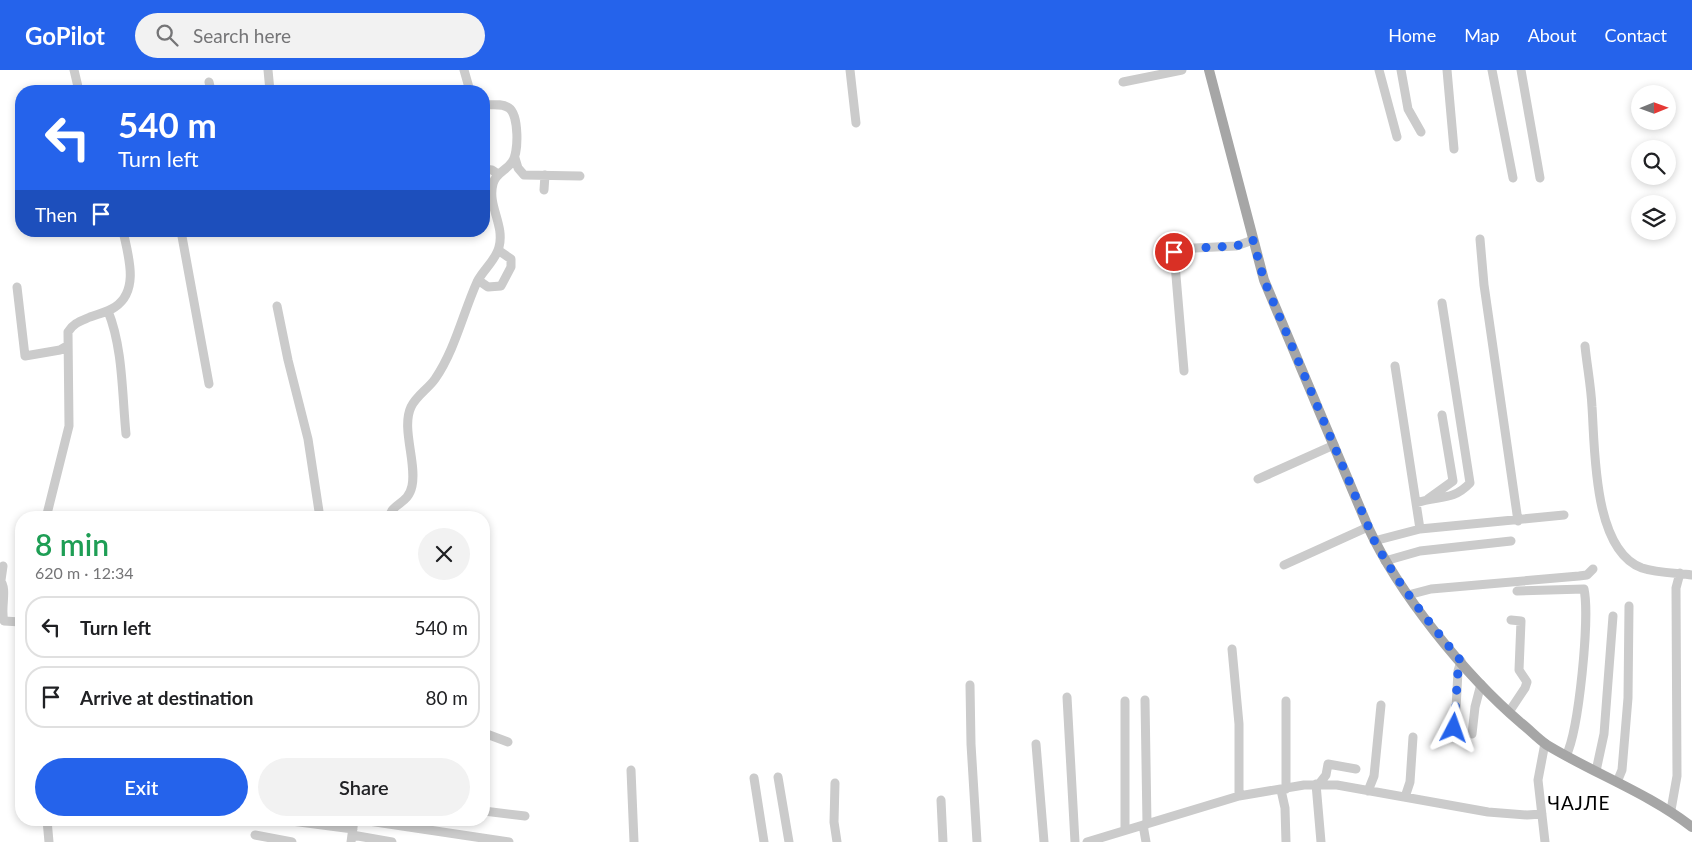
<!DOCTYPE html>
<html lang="en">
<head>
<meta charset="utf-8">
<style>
  :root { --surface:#fff; --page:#f2f2f2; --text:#202124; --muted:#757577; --line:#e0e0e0; --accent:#2563eb }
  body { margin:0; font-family:Lato,sans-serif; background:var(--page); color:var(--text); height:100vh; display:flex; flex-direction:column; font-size:19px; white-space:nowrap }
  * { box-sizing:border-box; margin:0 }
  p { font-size:16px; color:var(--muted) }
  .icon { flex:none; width:28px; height:28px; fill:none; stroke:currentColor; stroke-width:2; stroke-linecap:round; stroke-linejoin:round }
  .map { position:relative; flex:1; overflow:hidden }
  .details { position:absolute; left:15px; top:441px; width:475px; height:315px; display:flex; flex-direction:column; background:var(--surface); border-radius:20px; box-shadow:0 2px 8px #0003 }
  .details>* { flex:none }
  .top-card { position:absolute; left:15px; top:15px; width:475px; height:152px; border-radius:20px; box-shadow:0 2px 8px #0003; background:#2563eb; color:#fff; overflow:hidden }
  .needle { width:32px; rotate:89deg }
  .controls { position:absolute; left:1631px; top:15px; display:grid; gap:10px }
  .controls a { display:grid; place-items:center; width:45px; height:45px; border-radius:50%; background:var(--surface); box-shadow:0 2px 8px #0003; font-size:25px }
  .pin { position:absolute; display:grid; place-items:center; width:42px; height:42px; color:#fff; margin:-21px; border:2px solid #fff; border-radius:50%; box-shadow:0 1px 5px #0007 }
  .me { position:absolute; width:55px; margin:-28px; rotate:4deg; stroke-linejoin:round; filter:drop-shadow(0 0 4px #0008) }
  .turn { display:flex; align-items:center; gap:18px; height:105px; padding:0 20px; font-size:22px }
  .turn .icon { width:65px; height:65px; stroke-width:2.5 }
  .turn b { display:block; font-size:35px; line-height:42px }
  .then { display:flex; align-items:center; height:48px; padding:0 20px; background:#0003; gap:10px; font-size:19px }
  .round { display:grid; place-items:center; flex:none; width:52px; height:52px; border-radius:26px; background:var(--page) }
  .headline { display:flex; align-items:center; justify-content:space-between; height:85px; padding:0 20px }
  h1 { font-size:30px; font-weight:600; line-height:38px; color:#1e9e55 }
  .button { display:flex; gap:10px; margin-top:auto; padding:10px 20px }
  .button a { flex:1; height:58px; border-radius:30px; background:var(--accent); color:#fff; font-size:20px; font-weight:600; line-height:58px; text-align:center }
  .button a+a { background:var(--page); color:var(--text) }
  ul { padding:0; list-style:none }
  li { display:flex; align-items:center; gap:15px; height:62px; margin:0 10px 8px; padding:0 10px; border:2px solid var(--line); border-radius:20px }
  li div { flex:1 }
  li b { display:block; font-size:19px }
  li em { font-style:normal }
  header { display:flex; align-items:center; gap:30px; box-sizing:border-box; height:70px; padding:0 25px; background:var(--accent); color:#fff }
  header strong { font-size:24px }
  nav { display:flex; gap:28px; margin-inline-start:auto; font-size:18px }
  .search { width:350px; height:45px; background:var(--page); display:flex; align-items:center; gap:12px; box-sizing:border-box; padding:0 18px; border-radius:28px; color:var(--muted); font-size:19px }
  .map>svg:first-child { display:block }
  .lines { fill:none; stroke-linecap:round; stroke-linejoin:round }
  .minor { stroke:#cbcbcb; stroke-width:9 }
  .major { stroke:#a6a6a6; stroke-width:10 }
  .route { stroke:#2563eb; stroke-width:9; stroke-dasharray:0 16.2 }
  .labels { text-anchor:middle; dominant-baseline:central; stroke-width:5; stroke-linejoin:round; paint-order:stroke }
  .quarter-label { font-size:19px; letter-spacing:1px; fill:#000; stroke:#fff }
</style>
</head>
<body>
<header>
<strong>GoPilot</strong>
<div class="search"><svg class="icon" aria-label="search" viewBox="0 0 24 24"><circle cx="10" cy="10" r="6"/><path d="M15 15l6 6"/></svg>Search here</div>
<nav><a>Home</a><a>Map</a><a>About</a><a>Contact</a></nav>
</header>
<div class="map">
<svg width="1692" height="772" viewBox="0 0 1692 772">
  <rect width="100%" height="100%" fill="#fff"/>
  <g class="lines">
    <path class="minor" d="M74 0 79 21
      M268 0 270 21
      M464 0 470 21
      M850 0 856 53
      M1379 0 1397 67
      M1401 0 1408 39 1421 62
      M1447 0 1454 79
      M1492 0 1513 108
      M1521 0 1540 108
      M209 12 211 21
      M1123 12 1182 0
      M515 88 518 98 524 105 580 106
      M484 99 492 100 498 104
      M544 120 545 105
      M181 161 209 314
      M1480 169 1484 215 1518 451
      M478 210 488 217 501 216 511 197V189L498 180
      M17 217 25 286 60 280 67 276
      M277 236 288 290 308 369 320 448
      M108 241C123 278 122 324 126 364
      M1585 276C1587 296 1591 316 1592 337 1595 379 1593 480 1642 498 1657 503 1677 503 1692 505
      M1395 296 1420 459
      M1184 301 1174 182 1195 178 1236 176 1253 170
      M1258 409 1334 375
      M1428 429 1453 411 1442 345
      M1416 433C1438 425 1452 432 1470 413L1442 233
      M46 448 69 356 68 262C73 253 81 251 90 247 98 244 108 242 115 237 140 220 128 185 123 161
      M389 448C392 432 408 435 412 416 417 393 401 358 411 337 416 326 428 319 435 309 455 280 463 243 477 212 483 200 496 190 499 177 505 155 487 135 493 114 495 103 506 101 512 92 519 83 519 45 509 38 502 33 492 35 484 35
      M1374 471 1420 459 1564 445
      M1385 491 1420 481 1511 471
      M1284 495 1368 457
      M0 510C8 519 0 539 4 551L21 552
      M1 510 3 496
      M1517 521 1584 519C1590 547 1579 660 1566 686
      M1408 525 1431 519 1579 506 1587 505 1593 499
      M1232 579 1239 654V726
      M970 615 971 674 977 772
      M1067 627 1075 772
      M1145 630 1147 754
      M1125 631V760
      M1286 631V719
      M1509 642 1525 618 1527 612 1519 600 1521 551 1511 550
      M1455 658 1458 601 1461 591
      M484 663 508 672
      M1472 664 1475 637 1481 614
      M1036 674 1044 772
      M631 700 634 772
      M1596 701 1604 664 1613 546
      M778 707 789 772
      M754 708 764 772
      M1617 712 1622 700 1628 628 1629 536
      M835 713 834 752 837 772
      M1316 714 1321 772
      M1319 714 1326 705 1328 694 1356 699
      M1281 720 1285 738 1286 772
      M1368 721 1374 706 1381 635
      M1405 727 1410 712 1413 667
      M941 730 943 772
      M1671 740 1677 706 1676 518 1680 503
      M484 741 525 746
      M47 750 49 772
      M284 750 353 759
      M362 750 509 772
      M1143 755 1146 772
      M255 765 292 772
      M352 765 392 772
      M351 772 354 750
      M1087 772 1239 726 1304 715H1337L1488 742 1527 745 1542 744
      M1545 772 1538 710 1545 673"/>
    <path class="major" d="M1209 0 1264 210 1368 457C1399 524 1465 605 1521 653 1530 660 1538 669 1547 675 1595 704 1648 723 1692 757"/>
  </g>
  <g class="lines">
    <path class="route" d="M1174 182 1195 178 1236 176 1253 170 1264 210 1374 470C1398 515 1429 552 1461 591L1458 601 1454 658"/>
  </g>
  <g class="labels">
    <g class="quarter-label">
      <text x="1579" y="732">ЧАЈЛЕ</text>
    </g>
  </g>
</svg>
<div class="controls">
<a><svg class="needle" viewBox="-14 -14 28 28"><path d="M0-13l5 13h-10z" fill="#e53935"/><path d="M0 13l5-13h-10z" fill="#757577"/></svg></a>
<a><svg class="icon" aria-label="search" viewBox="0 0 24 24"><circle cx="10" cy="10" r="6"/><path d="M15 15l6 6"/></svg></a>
<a><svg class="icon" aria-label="layers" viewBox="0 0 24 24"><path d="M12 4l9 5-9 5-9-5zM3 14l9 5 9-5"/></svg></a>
</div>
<div class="pin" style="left:1174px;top:182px;background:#d93025"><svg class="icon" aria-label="arrive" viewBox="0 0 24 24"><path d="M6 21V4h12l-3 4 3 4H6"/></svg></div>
<svg class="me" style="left:1454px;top:658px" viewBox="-20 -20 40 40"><path d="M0-17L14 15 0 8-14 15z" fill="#2563eb" stroke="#fff" stroke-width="4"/></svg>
<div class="top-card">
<div class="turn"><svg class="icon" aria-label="left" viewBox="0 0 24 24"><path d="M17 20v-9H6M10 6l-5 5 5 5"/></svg><div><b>540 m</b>Turn left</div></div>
<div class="then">Then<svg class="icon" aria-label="arrive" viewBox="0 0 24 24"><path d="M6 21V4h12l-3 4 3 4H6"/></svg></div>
</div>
<section class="details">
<div class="headline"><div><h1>8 min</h1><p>620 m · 12:34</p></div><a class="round"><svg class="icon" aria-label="close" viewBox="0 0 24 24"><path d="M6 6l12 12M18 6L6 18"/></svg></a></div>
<ul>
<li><svg class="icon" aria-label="left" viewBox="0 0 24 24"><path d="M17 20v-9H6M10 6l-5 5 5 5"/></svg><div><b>Turn left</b></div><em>540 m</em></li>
<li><svg class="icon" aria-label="arrive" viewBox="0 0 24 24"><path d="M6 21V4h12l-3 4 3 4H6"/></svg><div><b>Arrive at destination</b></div><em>80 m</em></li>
</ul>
<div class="button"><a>Exit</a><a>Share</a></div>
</section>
</div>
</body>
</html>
